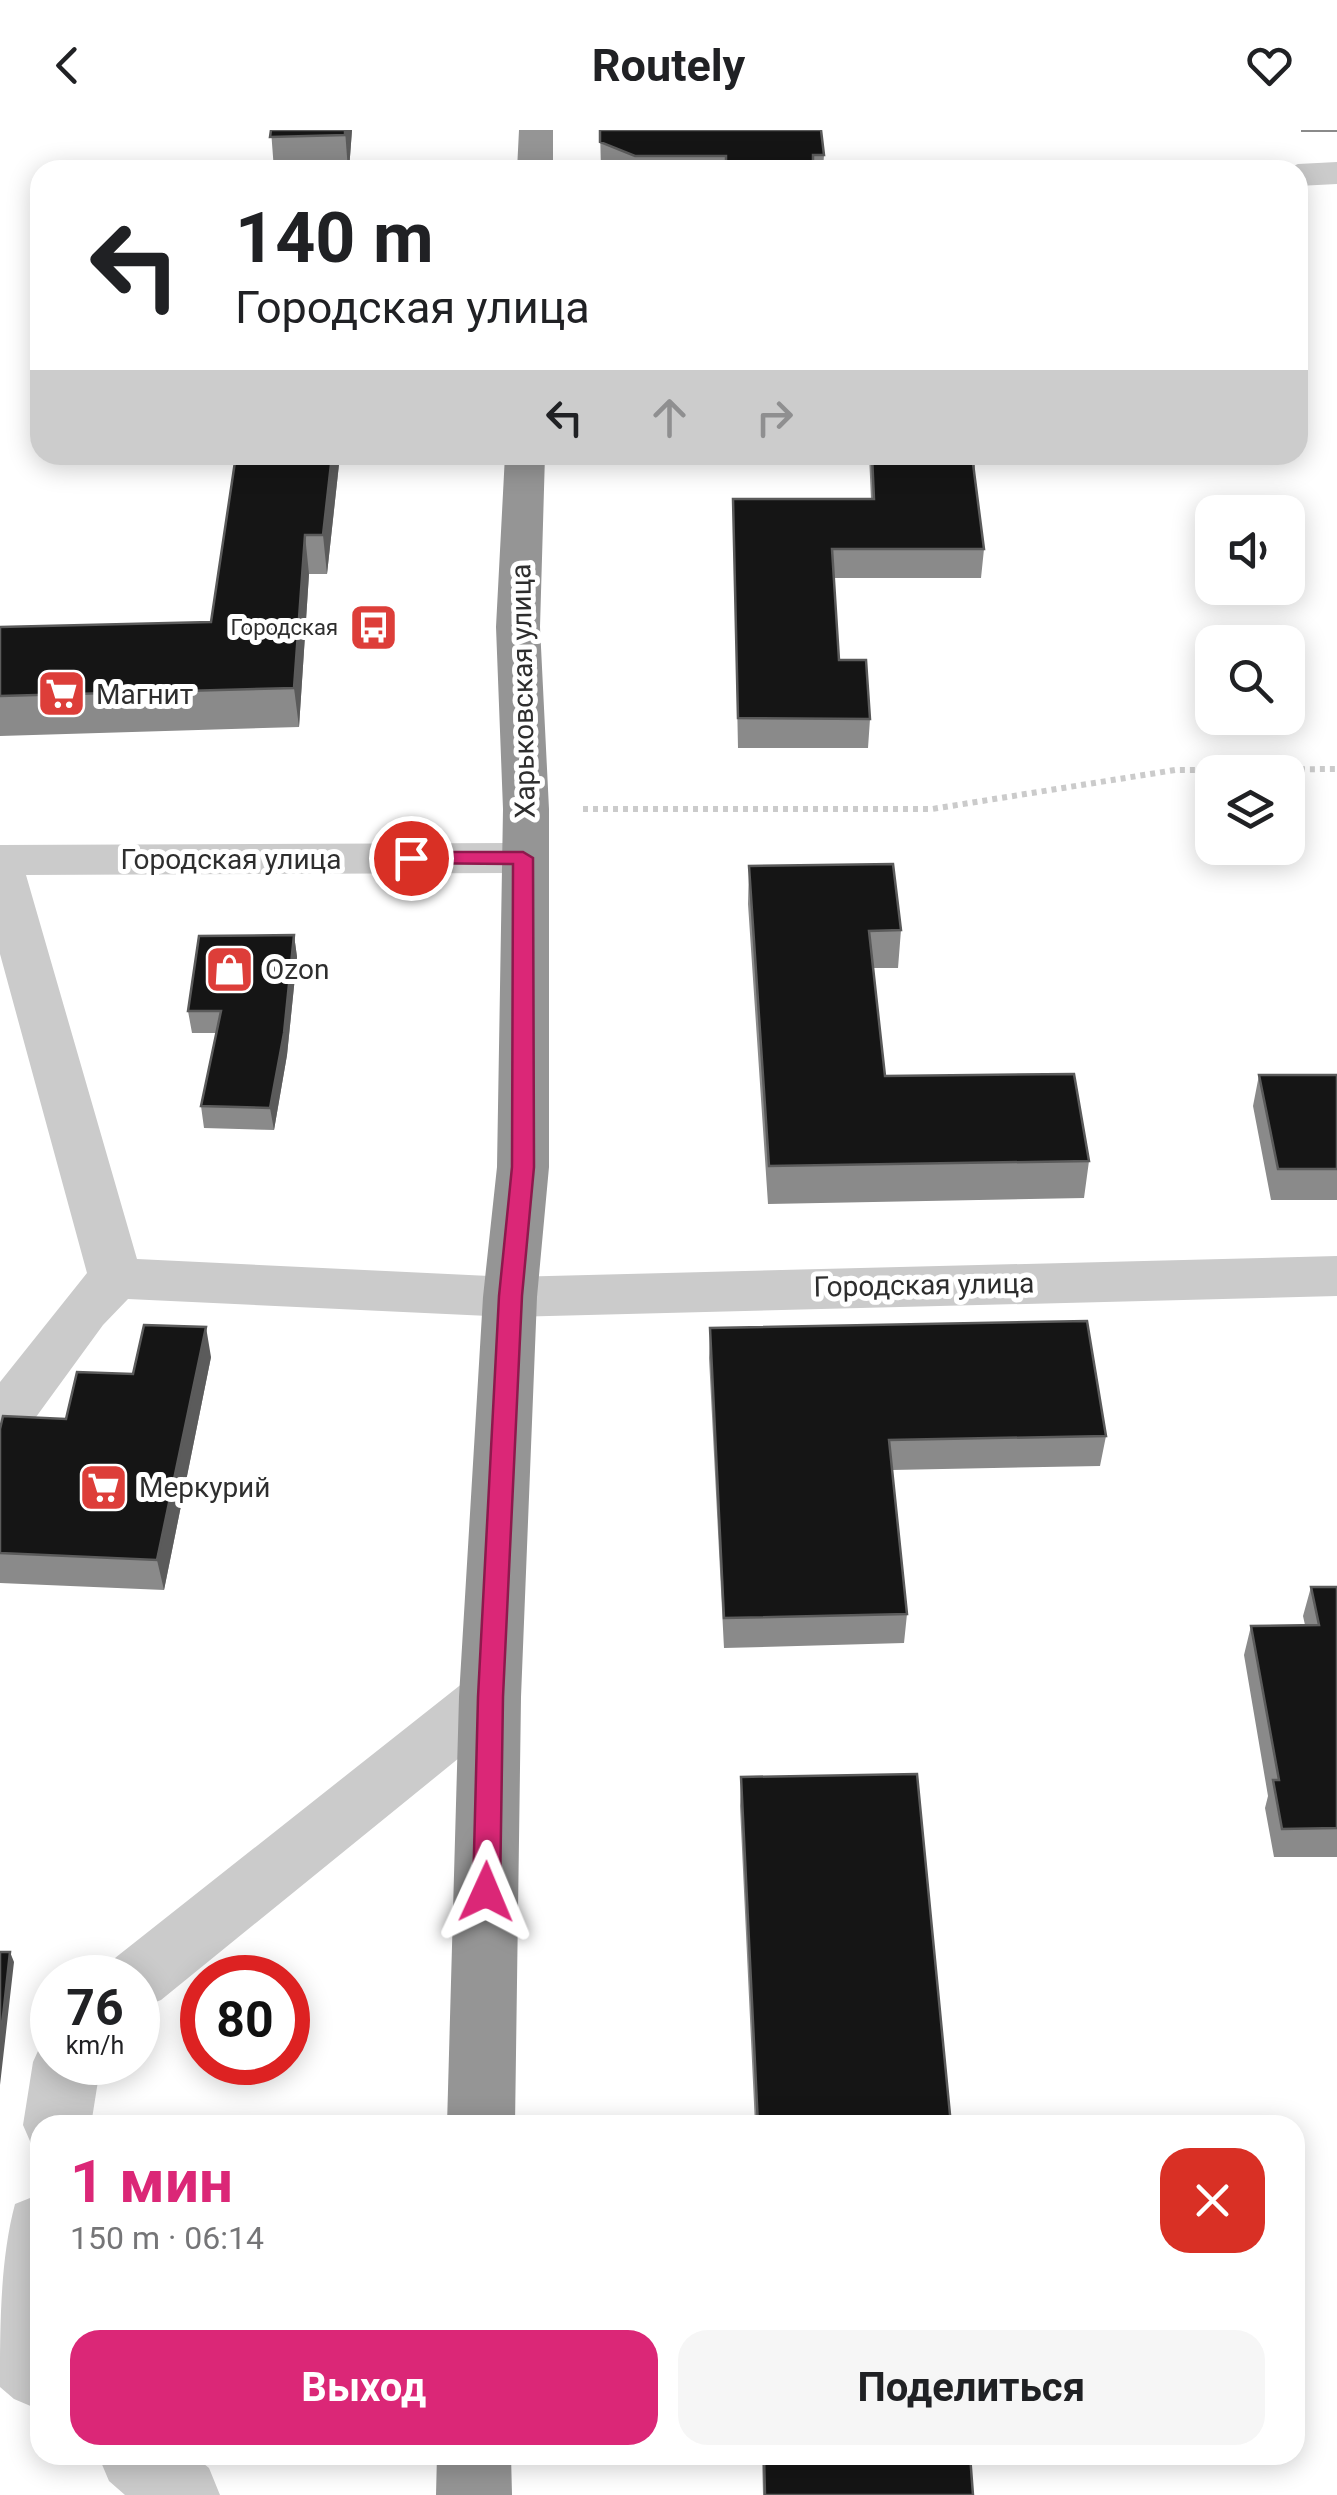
<!DOCTYPE html>
<html lang="ru">
<head>
<meta charset="utf-8">
<style>
  :root { --surface:#fff; --page:#f6f6f6; --text:#202124; --muted:#757577; --accent:#db2777 }
  body { margin:0; font-family:Roboto,sans-serif; background:var(--page); color:var(--text); height:100vh; display:flex; flex-direction:column; font-size:38px; white-space:nowrap }
  * { box-sizing:border-box; margin:0 }
  p { font-size:32px; color:var(--muted) }
  .icon { flex:none; width:55px; height:55px; fill:none; stroke:currentColor; stroke-width:2; stroke-linecap:round; stroke-linejoin:round }
  .map { position:relative; flex:1; overflow:hidden }
  .side { position:absolute; left:30px; top:1985px; width:1275px; height:350px; display:flex; flex-direction:column; background:var(--surface); border-radius:30px; box-shadow:0 5px 25px #0003 }
  .side>* { flex:none }
  .banner { position:absolute; left:30px; top:30px; width:1278px; height:305px; border-radius:30px; box-shadow:0 5px 25px #0003; background:#fff; color:var(--text); overflow:hidden }
  .controls { position:absolute; left:1195px; top:365px; display:grid; gap:20px }
  .controls a { display:grid; place-items:center; width:110px; height:110px; border-radius:20px; background:var(--surface); box-shadow:0 5px 25px #0003; font-size:50px }
  .speed { position:absolute; left:30px; top:1825px; display:flex; gap:20px; font-size:50px; font-weight:700; text-align:center }
  .speed>* { display:grid; place-content:center; width:130px; height:130px; border-radius:50%; background:var(--surface); box-shadow:0 5px 25px #0003; line-height:1 }
  .speed small { font-size:25px; font-weight:400 }
  .speed .limit { border:15px solid #d22; background:#fff; color:#111 }
  .pin { position:absolute; display:grid; place-items:center; width:85px; height:85px; color:#fff; margin:-42px; border:5px solid #fff; border-radius:50%; box-shadow:0 2px 10px #0007 }
  .me { position:absolute; width:110px; margin:-55px; rotate:1deg; stroke-linejoin:round; filter:drop-shadow(0 0 8px #0008) }
  .turn { display:flex; align-items:center; gap:35px; height:210px; padding:0 40px; font-size:45px }
  .turn .icon { width:130px; height:130px; stroke-width:2.5 }
  .turn b { display:block; font-size:70px; line-height:85px }
  .lanes { display:flex; align-items:center; height:95px; padding:0 40px; background:#0003; justify-content:center; gap:50px; direction:ltr }
  .lanes .off { opacity:.35 }
  .round { display:grid; place-items:center; flex:none; width:105px; height:105px; border-radius:30px; background:var(--page) }
  .summary { display:flex; align-items:center; justify-content:space-between; height:170px; padding:0 40px }
  h1 { font-size:60px; font-weight:700; line-height:75px; color:var(--accent) }
  .cta { display:flex; gap:20px; margin-top:auto; padding:20px 40px }
  .cta a { flex:1; height:115px; border-radius:30px; background:var(--accent); color:#fff; font-size:40px; font-weight:700; line-height:115px; text-align:center }
  .cta a+a { background:var(--page); color:var(--text) }
  header { display:flex; justify-content:space-between; align-items:center; height:130px; padding:0 40px; background:var(--surface); font-size:45px; font-weight:700 }
  .map>svg:first-child { display:block }
  .lines { fill:none; stroke-linecap:round; stroke-linejoin:round }
  .path { stroke:#cbcbcb; stroke-width:6; stroke-dasharray:5 5; stroke-linecap:butt }
  .minor { fill:#cbcbcb; fill-rule:evenodd }
  .highway { fill:#959595; fill-rule:evenodd }
  .wall { fill:#8a8a8a }
  .shaded-wall { fill:#5b5b5b }
  .building { fill:#151515; stroke:#5b5b5b; stroke-width:2.5 }
  .route { fill:#db2777; stroke:#8e194d; stroke-width:2.5 }
  .labels { text-anchor:middle; dominant-baseline:central; stroke-width:10; stroke-linejoin:round; paint-order:stroke }
  .far-poi-label { font-size:22px; fill:#2e2e2e; stroke:#fff; text-anchor:end }
  .street-label { font-size:28px; fill:#2e2e2e; stroke:#fff }
  .poi-label { font-size:28px; fill:#2e2e2e; stroke:#fff; text-anchor:start }
</style>
</head>
<body>
<header><svg class="icon" aria-label="back" viewBox="0 0 24 24"><path d="M15 5l-7 7 7 7"/></svg>Routely<svg class="icon" aria-label="heart" viewBox="0 0 24 24"><path d="M12 20l-8-8c-3-5 5-10 8-4 3-6 11-1 8 4z"/></svg></header>
<div class="map">
<svg width="1337" height="2365" viewBox="0 0 1337 2365">
  <rect width="100%" height="100%" fill="#fff"/>
  <g class="lines">
    <path class="path" d="M583 679H932L1175 640 1337 639"/>
    <path class="minor" d="M1337 32V54L1298 56V40H1284L1298 34Z
      M523 713 540 717 547 728 540 739 523 743 26 745 137 1129 510 1147 1337 1126V1166L510 1187 128 1169 103 1195 20 1309 0 1316V1252L87 1143 0 824V715Z
      M490 1541 512 1549 521 1567 512 1585 161 1870 138 1879V1848H106L115 1828 468 1549Z
      M52 1907V1932H101L91 1995H40V2020L33 2018 23 1995 33 1932 43 1910Z
      M40 2064V2280L14 2269 0 2257C0 2197 0 2130 15 2074Z
      M98 2325H193L209 2338 220 2365H125L109 2351Z"/>
    <path class="highway" d="M519 0H553V40H517Z
      M505 325H545L540 497 549 679V1037L537 1167 521 1567 515 1995H447L459 1567 483 1167 497 1037 503 679 496 497Z
      M437 2325H511L512 2365H436Z"/>
  </g>
  <path class="wall" d="M271 0H352L349 40H274Z
    M600 0 824 25 823 40H601Z
    M1301 0H1337V2H1301Z
    M340 325 327 444H309L299 597 0 606V497L211 492Z
    M869 325H976L974 344 984 419 981 448H834L839 530 870 589 868 618H738L733 369H871Z
    M749 736 901 800 898 838H873L885 946 1089 1031 1084 1068 768 1074 748 774Z
    M294 805 297 827 287 925 274 1000 204 998 201 976 216 903H192L188 881Z
    M1259 945H1337V1070H1271L1253 976Z
    M710 1198 1106 1306 1100 1336 892 1340 907 1484 904 1513 724 1518 709 1228Z
    M211 1227 164 1460 0 1453V1299L66 1289 133 1244Z
    M1311 1457H1337V1727H1274L1265 1678 1268 1666 1244 1525 1251 1496 1305 1495 1303 1486Z
    M741 1647 951 1995H755L740 1676Z
    M762 2325H970L973 2365H763Z"/>
  <path class="shaded-wall" d="M345 0H352L349 40H348Z
    M332 325H340L327 444 323 405Z
    M305 405 309 444 299 597 294 558Z
    M294 805 297 827 287 925 274 1000 270 978Z
    M206 1197 211 1227 164 1460 157 1430Z
    M10 1822 14 1832 0 1955V1914Z"/>
  <path class="building" d="M271 0H345V5L270 7Z
    M600 0H821L824 25H813V40H726V26H635L600 12Z
    M236 325H332L323 405H305L294 558 0 566V497L211 492Z
    M872 325H976L972 326 984 419H832L839 530H866L870 589 738 588 733 369H874Z
    M893 734 901 800 869 801 885 946 1074 944 1089 1031 769 1036 749 736Z
    M294 805 284 903 270 978 201 976 221 881H188L199 806Z
    M1259 945H1337V1039H1278Z
    M1087 1191 1106 1306 889 1310 907 1484 724 1488 710 1198Z
    M144 1195 206 1197 157 1430 0 1423V1299L3 1286 66 1289 77 1242 133 1244Z
    M1311 1457H1337V1698L1282 1699 1273 1650H1279L1251 1496 1319 1495Z
    M917 1644 951 1995H758L741 1647Z
    M0 1822H10L0 1914Z
    M764 2325H970L973 2365H765Z"/>
  <path class="route" d="M411 722H523L533 728 534 1037 522 1166 503 1567 500 1762 496 1770 486 1773 477 1770 473 1762 478 1567 499 1166 512 1037 513 734 404 733 401 728Z"/>
  <defs>
    <symbol id="bus-square" viewBox="-11 -11 22 22"><rect x="-9" y="-9" width="18" height="18" rx="4" fill="#dd3e39" stroke="#fff"/><path d="M-5-6H5V4H4V6H2V4H-2V6H-4V4H-5ZM-3.5-4V0h7V-4ZM-3.5 1.2v1.5H-2V1.2ZM2 1.2v1.5H3.5V1.2Z" fill="#fff"/></symbol>
    <symbol id="supermarket-square" viewBox="-11 -11 22 22"><rect x="-9" y="-9" width="18" height="18" rx="4" fill="#dd3e39" stroke="#fff"/><path d="M-6-5.5h2.5l.6 2H6L4.5 2H-2.5L-4.4-4H-6ZM-1.5 3.2a1.3 1.3 0 1 0 .1 0ZM3 3.2a1.3 1.3 0 1 0 .1 0Z" fill="#fff"/></symbol>
    <symbol id="shop-square" viewBox="-11 -11 22 22"><rect x="-9" y="-9" width="18" height="18" rx="4" fill="#dd3e39" stroke="#fff"/><path d="M-5-2.5h2.3a2.7 3.5 0 0 1 5.4 0H5L5.5 6h-11ZM-1.5-2.5h3a1.5 2.3 0 0 0-3 0Z" fill="#fff"/></symbol>
  </defs>
  <g fill-rule="evenodd">
    <use href="#bus-square" x="346" y="470" width="55" height="55"/>
    <use href="#supermarket-square" x="34" y="536" width="55" height="55"/>
    <use href="#shop-square" x="202" y="812" width="55" height="55"/>
    <use href="#supermarket-square" x="76" y="1330" width="55" height="55"/>
  </g>
  <g class="labels">
    <g class="far-poi-label">
      <text x="338" y="497">Городская</text>
    </g>
    <g class="street-label">
      <text transform="translate(523 561) rotate(-91)">Харьковская улица</text>
      <text x="231" y="729">Городская улица</text>
      <text transform="translate(924 1155) rotate(-1)">Городская улица</text>
    </g>
    <g class="poi-label">
      <text x="96" y="564">Магнит</text>
      <text x="265" y="839">Ozon</text>
      <text x="139" y="1357">Меркурий</text>
    </g>
  </g>
</svg>
<div class="controls">
<a><svg class="icon" aria-label="sound" viewBox="0 0 24 24"><path d="M4 9h4l5-4v14l-5-4H4zM17 9q2 3 0 6"/></svg></a>
<a><svg class="icon" aria-label="search" viewBox="0 0 24 24"><circle cx="10" cy="10" r="6"/><path d="M15 15l6 6"/></svg></a>
<a><svg class="icon" aria-label="layers" viewBox="0 0 24 24"><path d="M12 4l9 5-9 5-9-5zM3 14l9 5 9-5"/></svg></a>
</div>
<div class="speed"><div>76<small>km/h</small></div><div class="limit">80</div></div>
<div class="pin" style="left:411px;top:728px;background:#d93025"><svg class="icon" aria-label="arrive" viewBox="0 0 24 24"><path d="M6 21V4h12l-3 4 3 4H6"/></svg></div>
<svg class="me" style="left:486px;top:1762px" viewBox="-20 -20 40 40"><path d="M0-17L14 15 0 8-14 15z" fill="#db2777" stroke="#fff" stroke-width="4"/></svg>
<div class="banner">
<div class="turn"><svg class="icon" aria-label="left" viewBox="0 0 24 24"><path d="M17 20v-9H6M10 6l-5 5 5 5"/></svg><div><b>140 m</b>Городская улица</div></div>
<div class="lanes"><svg class="icon" aria-label="left" viewBox="0 0 24 24"><path d="M17 20v-9H6M10 6l-5 5 5 5"/></svg><svg class="icon off" aria-label="ahead" viewBox="0 0 24 24"><path d="M12 20V5M6 11l6-6 6 6"/></svg><svg class="icon off" aria-label="right" viewBox="0 0 24 24"><path d="M7 20v-9h11M14 6l5 5-5 5"/></svg></div>
</div>
<section class="side">
<div class="summary"><div><h1>1 мин</h1><p>150 m · 06:14</p></div><a class="round" style="background:#d93025;color:#fff"><svg class="icon" aria-label="close" viewBox="0 0 24 24"><path d="M6 6l12 12M18 6L6 18"/></svg></a></div>
<div class="cta"><a>Выход</a><a>Поделиться</a></div>
</section>
</div>
</body>
</html>
